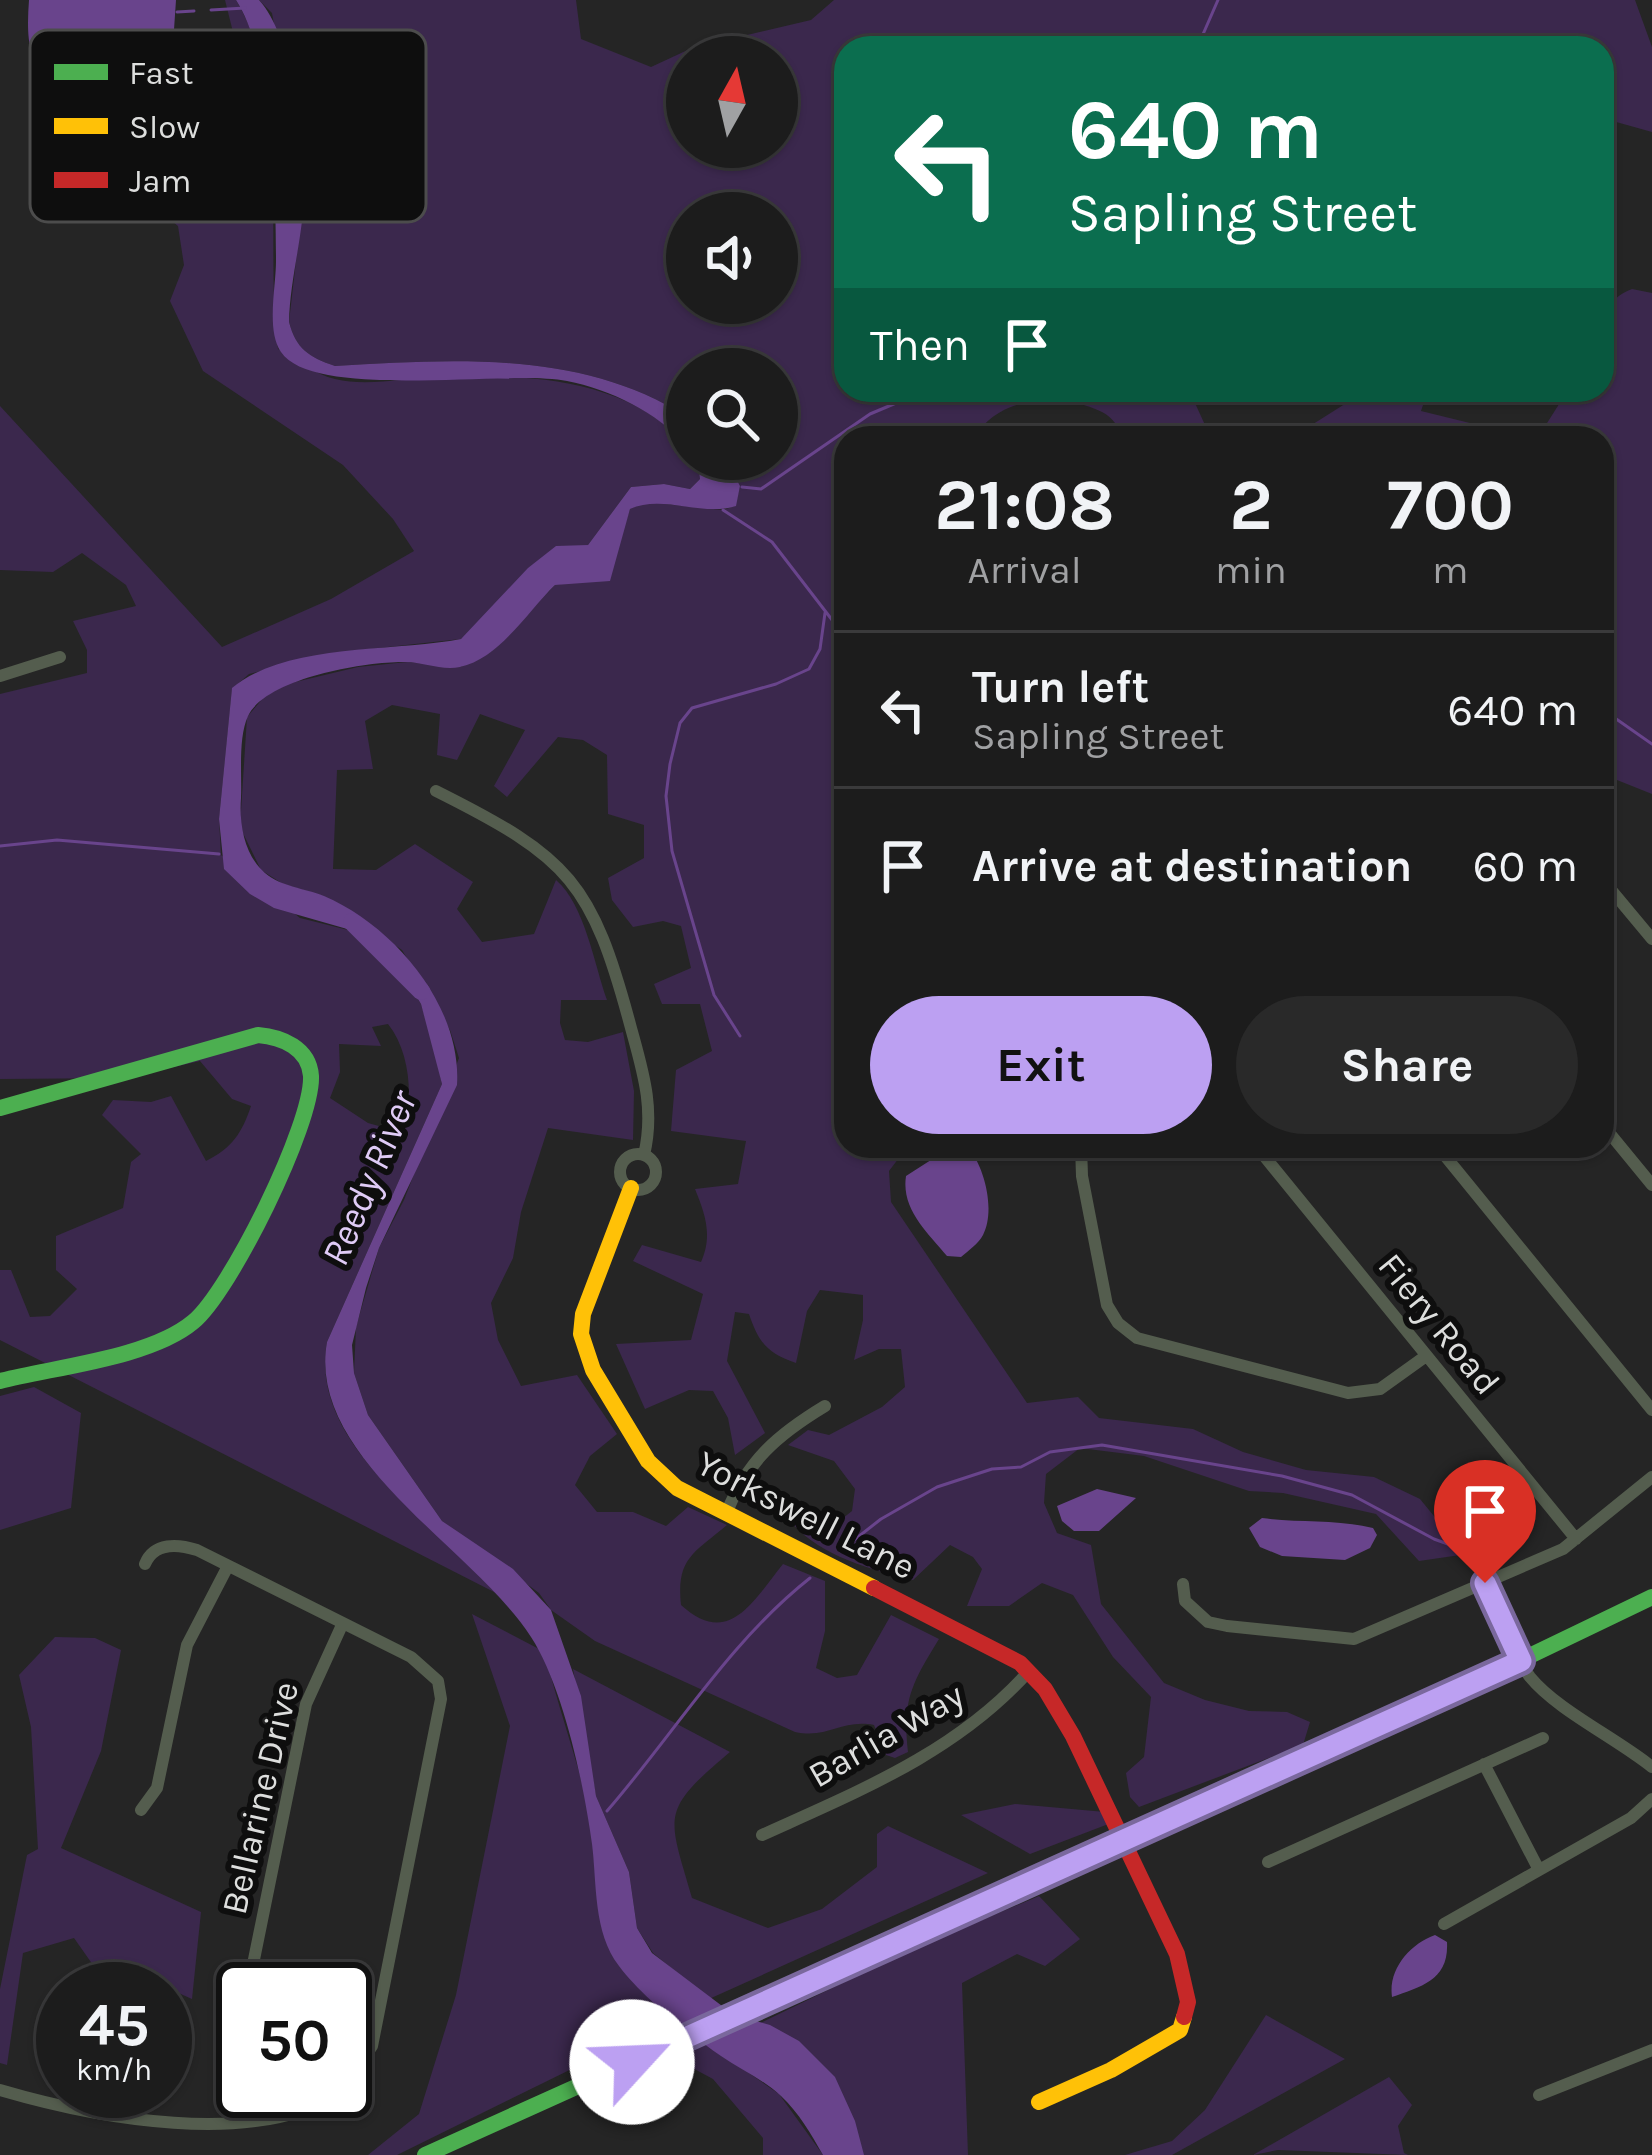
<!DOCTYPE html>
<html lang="en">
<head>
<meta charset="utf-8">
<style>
  :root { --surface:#1c1c1c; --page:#292929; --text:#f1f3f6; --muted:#a0a1a3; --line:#3a3a3b; --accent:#bca0f2 }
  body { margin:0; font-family:Karla,sans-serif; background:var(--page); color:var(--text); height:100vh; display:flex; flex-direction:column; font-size:45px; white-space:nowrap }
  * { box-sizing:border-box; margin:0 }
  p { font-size:39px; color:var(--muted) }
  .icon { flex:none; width:66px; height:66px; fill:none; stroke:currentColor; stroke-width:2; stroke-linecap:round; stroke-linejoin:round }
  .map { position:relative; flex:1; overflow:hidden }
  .side { position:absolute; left:834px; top:426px; width:780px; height:732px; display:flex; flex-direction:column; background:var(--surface); border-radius:36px; box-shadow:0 3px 9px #0004,0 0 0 3px var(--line) }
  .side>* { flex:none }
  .guide { position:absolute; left:834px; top:36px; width:780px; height:366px; border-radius:36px; box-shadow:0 3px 9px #0004,0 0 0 3px var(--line); background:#0b6e4f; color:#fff; overflow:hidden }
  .needle { width:78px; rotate:8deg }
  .fabs { position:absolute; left:666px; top:36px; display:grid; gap:24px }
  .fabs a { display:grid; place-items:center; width:132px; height:132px; border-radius:50%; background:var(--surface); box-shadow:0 3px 9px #0004,0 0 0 3px var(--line); font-size:60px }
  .speed { position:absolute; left:36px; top:1962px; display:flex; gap:24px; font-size:60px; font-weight:700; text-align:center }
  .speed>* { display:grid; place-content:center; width:156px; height:156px; border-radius:50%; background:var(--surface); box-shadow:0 3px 9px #0004,0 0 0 3px var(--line); line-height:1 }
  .speed small { font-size:30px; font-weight:400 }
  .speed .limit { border:6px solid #111; border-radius:18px; background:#fff; color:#111 }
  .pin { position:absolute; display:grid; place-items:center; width:102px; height:102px; color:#fff; margin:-123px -51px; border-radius:50% 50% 50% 0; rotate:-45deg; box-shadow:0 0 12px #0007 }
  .pin .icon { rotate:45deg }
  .me { position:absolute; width:132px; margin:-66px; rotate:65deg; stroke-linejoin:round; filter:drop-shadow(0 0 9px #0008) }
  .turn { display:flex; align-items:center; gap:42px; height:252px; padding:0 36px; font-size:54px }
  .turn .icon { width:156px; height:156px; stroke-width:2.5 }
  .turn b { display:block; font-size:84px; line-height:102px }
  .then { display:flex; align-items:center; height:114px; padding:0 36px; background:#0003; gap:24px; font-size:45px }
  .eta { display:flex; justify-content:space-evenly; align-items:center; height:204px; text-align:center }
  .eta b { font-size:72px; font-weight:700; line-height:84px }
  .button { display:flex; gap:24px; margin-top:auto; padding:24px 36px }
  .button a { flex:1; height:138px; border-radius:72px; background:var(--accent); color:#111; font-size:48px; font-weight:700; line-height:138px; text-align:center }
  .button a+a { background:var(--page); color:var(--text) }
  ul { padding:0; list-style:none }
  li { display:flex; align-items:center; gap:36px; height:156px; padding:0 36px; border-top:3px solid var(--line) }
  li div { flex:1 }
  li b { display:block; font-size:45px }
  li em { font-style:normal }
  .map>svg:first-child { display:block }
  .green { fill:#3b284d; fill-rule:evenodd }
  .water { fill:#69448c }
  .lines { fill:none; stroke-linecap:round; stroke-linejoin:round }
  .stream { stroke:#69448c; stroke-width:3 }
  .river { stroke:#69448c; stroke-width:18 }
  .street { stroke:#545d4e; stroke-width:12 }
  .fast { stroke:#4caf50; stroke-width:16 }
  .slow { stroke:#ffc107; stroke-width:16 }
  .jam { stroke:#c62828; stroke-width:16 }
  .route-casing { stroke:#7a689d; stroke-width:30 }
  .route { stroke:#bca0f2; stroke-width:21 }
  .labels { text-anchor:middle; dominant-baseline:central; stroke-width:12; stroke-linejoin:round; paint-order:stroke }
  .street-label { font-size:36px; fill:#dddedd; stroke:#0e0e0e }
  .water-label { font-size:39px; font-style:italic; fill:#dfcbf6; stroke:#0e0e0e }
  .key { fill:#0e0e0e; stroke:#4c4c4c; stroke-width:3 }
  .key-label { font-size:33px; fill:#dddedd }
</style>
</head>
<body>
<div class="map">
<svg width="1652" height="2155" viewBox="0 0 1652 2155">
  <rect width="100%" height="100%" fill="#252525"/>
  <path class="green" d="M225 0H236C292 93 264 245 278 349 295 358 316 375 335 379 366 387 405 378 437 377 524 374 623 376 687 445V459H697L700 479 690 489 664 484 631 487 588 545 461 639 333 653 249 674 232 689 219 819 221 855 300 918 368 935 388 949 421 1004 434 1046 442 1084 327 1342C308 1447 438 1523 496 1593L0 1340V1270H11L30 1317 50 1316 77 1289 56 1270V1236L123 1208 131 1162 141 1154 102 1115 113 1100 151 1102 171 1096 206 1161C232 1148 242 1133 251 1106L232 1099 200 1061 126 1078 0 1079V694L87 673V650L73 621 136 606 126 585 82 553 53 572 0 570V406L222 647 331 599 414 551 393 519 343 465 203 371 170 301 184 265 178 226 130 186 226 74 236 44ZM388 1024C411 1053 413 1099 404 1133L368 1123 330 1098 340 1072 339 1044 381 1046 372 1027Z
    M259 0H576L581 39 651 67 692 48 811 20 834 0H1635L1652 47V132L1602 118V48H846V390H1189L1211 438H1129C1119 430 1113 417 1102 412 1060 392 999 395 974 438H846V1146H908L889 1171 891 1202 1027 1403 1078 1397 1099 1418 1193 1429 1243 1452 1306 1470 1374 1477 1420 1499 1438 1521 1463 1529 1487 1524 1488 1551 1419 1561 1376 1514 1283 1493 1249 1491 1144 1456 1080 1448 1046 1474 1044 1503 1057 1533 1091 1545 1101 1604 1164 1683 1205 1700 1249 1711 1287 1712 1310 1722 1303 1745 1139 1807 1130 1797 1126 1773 1144 1757 1151 1697 1113 1657 1073 1595 1042 1583 1009 1606H967L982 1569 973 1557 950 1545 913 1580C867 1569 811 1553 784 1513L824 1533 852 1511 855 1489 834 1461 788 1445 808 1430 829 1435 882 1407 905 1387 901 1349H879L854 1360 863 1320V1295L820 1290 807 1311 796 1363C767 1353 759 1343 749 1314L735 1312 727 1361 765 1433 735 1455 728 1418 713 1391 689 1390 645 1409 616 1344 691 1340 703 1294 633 1261 642 1245 701 1262C713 1235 705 1214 695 1189L738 1184 746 1141 671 1131 676 1070 712 1051 700 1004H662L654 984 691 968 681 926 663 921 633 927 612 900 608 878 644 858V825L608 814 607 755 583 740 558 737 507 797 494 786 525 730 480 714 457 760 437 755 440 714 392 705 365 721 373 769 337 770 333 869 376 870 415 844 473 882 457 909 482 942 534 934 556 880C585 905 594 964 607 1000H561L560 1023 565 1040 588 1042 623 1032 634 1091 633 1140 548 1128 521 1212 513 1258 491 1303 498 1340 521 1386 577 1375 617 1434 590 1456 575 1485 597 1512H633L666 1526 688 1507 727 1525C694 1553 676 1558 681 1605 729 1649 753 1601 783 1564L825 1581V1631L816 1668 837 1678 857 1675 891 1615 939 1639C912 1683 902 1700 908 1752L895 1758 886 1755 874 1725C841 1719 829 1739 795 1732L595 1641 551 1610 539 1593 442 1521 368 1415 354 1373 356 1327 379 1248 404 1200 459 1058 450 1030 402 950 323 896 283 884 261 870 240 827 247 717 264 697 287 684 358 667 407 662 461 667 492 651 555 585 592 579 614 558 630 509 645 502 723 510 735 506 740 486 726 459H777V369H687V417C583 350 454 359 335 366 309 357 296 349 289 322L304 191 272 13ZM687 57H777V147H687ZM687 213H777V303H687Z
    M1632 289 1652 293V794L1602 774V438H1291L1367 390H1428L1421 411 1478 425 1542 431 1568 390H1602C1602 355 1591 303 1632 289Z
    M34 1387 81 1413 71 1508 0 1530V1396Z
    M472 1614 539 1649 547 1661C558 1706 574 1750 585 1795 606 1887 577 1946 666 2011L657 2027 397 2155H368L419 2114 456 1995 510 1726Z
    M55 1637 95 1638 121 1650 101 1751 61 1848 201 1912 192 1999 131 1972 93 1965 74 1938 23 1953 7 2065 0 2063V1989L27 1855 38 1849 31 1727 19 1675Z
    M573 1669 730 1752C659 1812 668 1814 692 1898L768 1928 822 1909 877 1867V1834L888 1826 988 1873 709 1999 653 1953 637 1928 629 1872 596 1796Z
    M1015 1804 1105 1812 1111 1823 1030 1854 961 1815Z
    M1039 1896 1080 1939 1045 1966 1017 1954 962 1983 968 2155H860C840 2067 832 2062 750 2028L904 1953Z
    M1266 2015 1345 2059 1172 2155H1125L1172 2141 1205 2110Z
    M703 2041 779 2094 823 2155H763V2138L713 2079 670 2056Z
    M1389 2077 1412 2105 1398 2126 1404 2153 1408 2155 1278 2150 1253 2155Z"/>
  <path class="water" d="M29 0H176L170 89C142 120 74 111 47 82 26 59 27 28 29 0Z
    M236 0H259C293 37 305 140 304 190 304 234 290 277 289 322 296 349 309 357 335 366 454 359 583 350 687 417V445C657 413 610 389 567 381 504 369 314 401 281 352 266 330 276 287 276 261 276 192 273 57 236 0Z
    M697 459 727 460 740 486 736 506C702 517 662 494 630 509L610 581 555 585C528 611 499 659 460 667 442 671 423 662 406 662 367 661 266 678 248 716 238 738 242 774 241 798 239 823 244 855 265 873 282 887 304 888 324 896 394 926 462 1006 457 1085L379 1248 366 1288 352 1345 354 1373 368 1415 442 1521 513 1569 551 1610 581 1696 596 1796 629 1872 637 1928 652 1953 734 2015 770 2025 799 2041 835 2077 855 2121 864 2155H823C811 2134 799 2113 781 2096 764 2080 740 2069 721 2056 689 2034 642 1997 619 1966 593 1932 597 1884 592 1844 584 1785 563 1686 531 1637 475 1549 306 1458 327 1342L442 1084 421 1004 388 949 368 935 274 908 250 894 224 869 219 819 232 688C285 643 394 652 461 639L528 568 556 546 588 545 631 487 664 484 690 489 700 479Z
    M968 1147C984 1166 996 1210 983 1235 979 1243 968 1251 961 1257L947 1256C927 1232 901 1209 906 1176L948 1149Z
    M1097 1489 1136 1498 1099 1531H1074L1062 1521 1057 1506Z
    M1262 1518C1299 1523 1337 1519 1373 1528L1377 1535 1370 1548 1345 1560 1282 1556 1260 1547 1249 1528Z
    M1435 1935 1447 1942C1449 1980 1422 1986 1392 1997 1388 1969 1410 1944 1435 1935Z"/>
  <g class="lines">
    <path class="stream" d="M211 10 245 8
      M177 12 194 11
      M1197 48 1218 0
      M742 487 761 489 870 414 927 390
      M723 510 772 542 846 638
      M1602 709 1652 744
      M0 846 57 840 219 854
      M740 1036 714 995 672 851 666 796 670 764 680 723 692 708 776 684 809 669 820 649 825 613
      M840 1551 881 1519 937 1487 992 1469 1021 1467 1050 1452 1102 1445 1282 1476 1352 1495 1434 1539 1467 1551
      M607 1811C674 1734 729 1642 810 1578"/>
    <path class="river" d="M352 922 421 991"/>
    <path class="street" d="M0 676 60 657
      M436 791C570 858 592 882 631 1028 643 1072 655 1109 644 1155
      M1602 879 1652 939
      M1602 1124 1652 1185
      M1081 1146 1082 1176 1107 1305 1118 1323 1137 1338 1348 1393 1380 1389 1426 1356
      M1256 1146 1576 1539
      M1437 1146 1652 1410
      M620 1172a18 18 0 1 1 36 0a18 18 0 1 1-36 0Z
      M726 1514C747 1461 777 1435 825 1406
      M145 1564C154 1542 178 1544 197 1550L411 1657 438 1681 441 1699 372 2046 345 2087
      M1485 1583C1499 1613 1510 1651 1530 1677 1557 1710 1616 1738 1652 1767
      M1183 1584 1185 1601 1208 1622 1227 1626 1354 1639 1563 1549 1652 1477
      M1484 1764 1539 1870
      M141 1810 157 1788 187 1645 228 1566
      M762 1835C859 1791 957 1752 1029 1671
      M1268 1862 1543 1738
      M1444 1924 1631 1818 1652 1799
      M248 1989 306 1704 342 1625
      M0 2090C92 2117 258 2150 341 2091
      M1539 2095 1652 2050
      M240 2121 237 2051 243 2016"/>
    <path class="fast" d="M0 1108 258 1035C282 1037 309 1048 311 1076 313 1124 230 1292 193 1322 150 1358 54 1367 0 1381
      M1484 1678 1652 1597
      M425 2155 1100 1851"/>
    <path class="slow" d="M631 1188 583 1314 581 1334 593 1370 648 1461 677 1488 874 1588
      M1100 1851 1484 1678
      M1039 2102 1111 2070 1180 2030 1184 2017"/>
    <path class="jam" d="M874 1588 1020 1663 1045 1689 1073 1736 1177 1954 1188 2002 1184 2017"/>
  </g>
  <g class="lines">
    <defs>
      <path id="route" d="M632 2062 1521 1661 1485 1583"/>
    </defs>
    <use href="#route" class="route-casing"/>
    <use href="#route" class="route"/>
  </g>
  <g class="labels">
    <g class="street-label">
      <text transform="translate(1439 1324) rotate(51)">Fiery Road</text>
      <text transform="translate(806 1515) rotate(27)">Yorkswell Lane</text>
      <text transform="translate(886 1735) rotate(-30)">Barlia Way</text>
      <text transform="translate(260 1798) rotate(-77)">Bellarine Drive</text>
    </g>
    <g class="water-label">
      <text transform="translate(369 1178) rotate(-67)">Reedy River</text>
    </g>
  </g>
  <rect x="30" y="30" width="396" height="192" rx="18" class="key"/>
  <rect x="54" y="64" width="54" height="16" fill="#4caf50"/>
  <rect x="54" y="118" width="54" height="16" fill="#ffc107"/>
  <rect x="54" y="172" width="54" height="16" fill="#c62828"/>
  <g class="key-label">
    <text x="129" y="84">Fast</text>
    <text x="129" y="138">Slow</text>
    <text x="129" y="192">Jam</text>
  </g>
</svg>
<div class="fabs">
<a><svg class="needle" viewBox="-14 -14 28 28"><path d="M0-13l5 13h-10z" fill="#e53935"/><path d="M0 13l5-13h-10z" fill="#a0a1a3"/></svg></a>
<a><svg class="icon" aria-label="sound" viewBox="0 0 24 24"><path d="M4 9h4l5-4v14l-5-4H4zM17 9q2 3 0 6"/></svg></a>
<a><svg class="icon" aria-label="search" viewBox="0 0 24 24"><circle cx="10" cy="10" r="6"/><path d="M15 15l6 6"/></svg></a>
</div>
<div class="speed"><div>45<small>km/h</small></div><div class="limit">50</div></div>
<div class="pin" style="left:1485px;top:1583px;background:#d93025"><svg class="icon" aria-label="arrive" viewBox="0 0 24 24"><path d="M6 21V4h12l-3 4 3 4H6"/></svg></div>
<svg class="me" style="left:632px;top:2062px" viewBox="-20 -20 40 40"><circle r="19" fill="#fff"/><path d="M0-13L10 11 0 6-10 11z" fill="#bca0f2"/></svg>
<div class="guide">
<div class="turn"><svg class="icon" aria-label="left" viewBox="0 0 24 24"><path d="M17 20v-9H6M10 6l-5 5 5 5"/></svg><div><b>640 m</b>Sapling Street</div></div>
<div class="then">Then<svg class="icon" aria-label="arrive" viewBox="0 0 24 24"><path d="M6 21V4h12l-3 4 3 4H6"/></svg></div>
</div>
<section class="side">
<div class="eta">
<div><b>21:08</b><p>Arrival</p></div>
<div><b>2</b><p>min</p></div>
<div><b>700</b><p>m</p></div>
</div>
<ul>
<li><svg class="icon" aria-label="left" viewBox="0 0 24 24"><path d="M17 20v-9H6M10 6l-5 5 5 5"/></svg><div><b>Turn left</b><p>Sapling Street</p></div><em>640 m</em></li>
<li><svg class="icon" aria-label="arrive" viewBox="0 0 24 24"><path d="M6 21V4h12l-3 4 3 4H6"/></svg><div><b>Arrive at destination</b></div><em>60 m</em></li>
</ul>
<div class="button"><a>Exit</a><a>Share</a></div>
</section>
</div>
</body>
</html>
